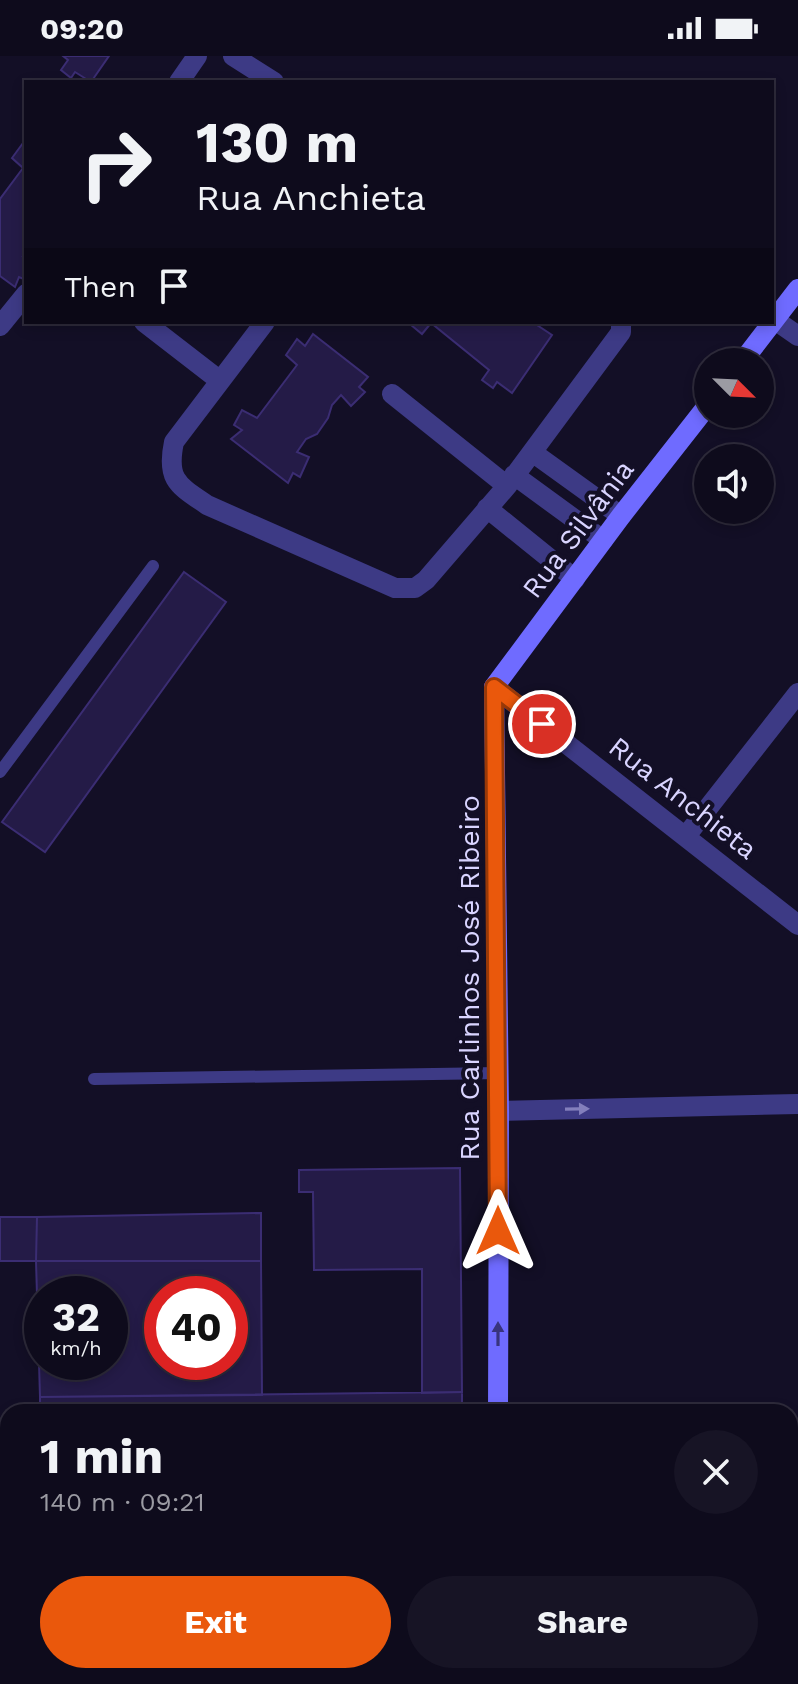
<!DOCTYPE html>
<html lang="en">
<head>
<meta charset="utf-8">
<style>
  :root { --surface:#0e0b1c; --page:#171425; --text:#f1f3f6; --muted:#9b9ba3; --line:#2e2b3b; --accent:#ea580c }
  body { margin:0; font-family:"Work Sans",sans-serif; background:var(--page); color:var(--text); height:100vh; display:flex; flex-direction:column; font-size:30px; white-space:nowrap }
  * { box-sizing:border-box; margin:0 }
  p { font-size:26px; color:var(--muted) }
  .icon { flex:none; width:44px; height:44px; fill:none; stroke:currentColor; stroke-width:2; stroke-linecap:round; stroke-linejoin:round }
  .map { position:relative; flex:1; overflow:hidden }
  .panel { position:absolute; left:0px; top:1348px; width:798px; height:280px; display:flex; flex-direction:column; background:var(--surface); border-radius:24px 24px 0 0; box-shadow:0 4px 12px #0003,0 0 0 2px var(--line) }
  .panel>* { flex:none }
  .top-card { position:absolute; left:24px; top:24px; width:750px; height:244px; border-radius:0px; box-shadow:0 4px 12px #0003,0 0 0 2px var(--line); background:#0e0b1c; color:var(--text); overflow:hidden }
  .needle { width:52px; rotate:114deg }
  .buttons { position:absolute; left:694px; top:292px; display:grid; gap:16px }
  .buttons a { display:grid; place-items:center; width:80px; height:80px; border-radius:50%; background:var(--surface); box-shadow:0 4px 12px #0003,0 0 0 2px var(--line); font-size:40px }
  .speed { position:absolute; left:24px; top:1220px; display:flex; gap:16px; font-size:40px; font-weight:700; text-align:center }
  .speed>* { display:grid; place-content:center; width:104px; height:104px; border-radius:50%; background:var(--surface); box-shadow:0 4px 12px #0003,0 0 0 2px var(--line); line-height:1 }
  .speed small { font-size:20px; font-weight:400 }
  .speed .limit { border:12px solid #d22; background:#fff; color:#111 }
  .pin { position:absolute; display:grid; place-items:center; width:68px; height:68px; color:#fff; margin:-34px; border:4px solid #fff; border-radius:50%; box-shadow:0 2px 8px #0007 }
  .me { position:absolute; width:88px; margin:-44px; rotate:0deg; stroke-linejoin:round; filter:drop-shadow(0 0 6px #0008) }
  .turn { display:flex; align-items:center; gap:28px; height:168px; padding:0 40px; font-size:36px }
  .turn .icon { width:104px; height:104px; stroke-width:2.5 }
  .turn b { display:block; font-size:56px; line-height:68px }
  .then { display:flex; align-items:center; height:76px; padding:0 40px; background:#0003; gap:16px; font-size:30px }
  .round { display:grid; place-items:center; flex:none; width:84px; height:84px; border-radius:42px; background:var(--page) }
  .overview { display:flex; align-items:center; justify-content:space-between; height:136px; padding:0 40px }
  h1 { font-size:48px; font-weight:700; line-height:60px }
  .action { display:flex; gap:16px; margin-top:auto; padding:16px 40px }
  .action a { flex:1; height:92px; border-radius:48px; background:var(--accent); color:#fff; font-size:32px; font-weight:700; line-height:92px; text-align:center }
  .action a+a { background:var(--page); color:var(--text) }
  .status { display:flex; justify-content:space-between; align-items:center; height:56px; padding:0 40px; background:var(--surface); direction:ltr }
  .status svg { height:22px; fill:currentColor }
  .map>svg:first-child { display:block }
  .building { fill:#241b47; stroke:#3b2d73; stroke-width:2; fill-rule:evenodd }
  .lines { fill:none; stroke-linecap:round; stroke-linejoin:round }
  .lane { stroke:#3d3a85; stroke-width:12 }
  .street { stroke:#3d3a85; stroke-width:20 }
  .secondary { stroke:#6f6bff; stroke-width:20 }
  .primary { stroke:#c25bff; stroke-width:20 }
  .oneway { fill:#837fbc }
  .oneway2 { fill:#38347d }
  .route-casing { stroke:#983908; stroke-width:20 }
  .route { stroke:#ea580c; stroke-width:14 }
  .labels { text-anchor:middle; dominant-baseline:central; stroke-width:8; stroke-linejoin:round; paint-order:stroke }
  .street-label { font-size:28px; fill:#d9d4ff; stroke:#130f26 }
</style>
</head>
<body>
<div class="status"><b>09:20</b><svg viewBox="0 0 49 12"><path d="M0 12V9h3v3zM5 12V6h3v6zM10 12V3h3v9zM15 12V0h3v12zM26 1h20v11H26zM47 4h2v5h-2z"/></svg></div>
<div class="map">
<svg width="798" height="1628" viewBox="0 0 798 1628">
  <rect width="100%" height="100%" fill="#130f26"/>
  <path class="building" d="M63 0H109L91 26 75 16 71 22 61 14 68 4Z
    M23 87 26 89V196L23 200 26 201V224L19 221 15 231 0 220V143L23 112 12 102Z
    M414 266H542L537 269 552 279 512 337 497 326 493 332 482 324 489 314 431 267 422 278 411 269Z
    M313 278 368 321 359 331 365 336 351 350 341 339 332 349 328 362 317 378 306 383 297 396 309 401 300 421 293 417 288 427 231 383 242 374 234 369 242 354 257 362 297 309 286 299 297 283 305 290Z
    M184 516 226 546 45 796 2 766Z
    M460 1112 462 1336 422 1337V1213L314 1214 313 1136H299V1114Z
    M261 1157V1205H36L37 1161Z
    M0 1161H37L36 1205H0Z
    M36 1205H261L262 1339 40 1341ZM42 1238H110V1306H42ZM162 1238H230V1306H162Z
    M462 1336V1356H40V1341Z"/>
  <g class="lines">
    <path class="lane" d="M0 716 153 510
      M94 1023 499 1017"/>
    <path class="street" d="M233 0 274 26
      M179 26 197 0
      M775 264 798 280
      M144 266 219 324
      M265 266 174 386C166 424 178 429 207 449L395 532H415L426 524 507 430 621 276V266
      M0 270 26 238
      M392 338 507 430
      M532 396 621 460
      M514 419 603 484
      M487 452 575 523
      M494 631 798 869
      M686 780 798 637
      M499 1055 798 1048
      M18 1620V1628
      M500 1620V1628"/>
    <path class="secondary" d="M742 306 798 233
      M498 1356 499 1055 494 631 621 460 708 349"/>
    <path class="primary" d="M790 1551H798
      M0 1554H8
      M790 1603H798
      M0 1605H8"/>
  </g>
  <defs><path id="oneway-solid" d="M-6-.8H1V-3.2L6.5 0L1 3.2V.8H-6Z" transform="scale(2)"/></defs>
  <use class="oneway" href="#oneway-solid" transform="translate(577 1053) rotate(-1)"/>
  <use class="oneway2" href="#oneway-solid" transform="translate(498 1278) rotate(-90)"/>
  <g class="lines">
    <defs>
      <path id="route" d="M498 1175 494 631 542 668"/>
    </defs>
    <use href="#route" class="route-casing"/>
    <use href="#route" class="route"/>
  </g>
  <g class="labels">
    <g class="street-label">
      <text transform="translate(578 473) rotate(-53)">Rua Silvânia</text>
      <text transform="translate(683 742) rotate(38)">Rua Anchieta</text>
      <text transform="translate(469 922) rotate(-90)">Rua Carlinhos José Ribeiro</text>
    </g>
  </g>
</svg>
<div class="buttons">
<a><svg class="needle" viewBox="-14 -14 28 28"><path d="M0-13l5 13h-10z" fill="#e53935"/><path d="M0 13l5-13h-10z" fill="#9b9ba3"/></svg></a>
<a><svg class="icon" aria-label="sound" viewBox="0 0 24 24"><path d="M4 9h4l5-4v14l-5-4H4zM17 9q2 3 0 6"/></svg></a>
</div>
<div class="speed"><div>32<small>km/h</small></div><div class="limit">40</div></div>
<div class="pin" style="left:542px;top:668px;background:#d93025"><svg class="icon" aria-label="arrive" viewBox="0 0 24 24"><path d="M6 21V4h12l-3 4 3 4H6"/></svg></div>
<svg class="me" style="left:498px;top:1175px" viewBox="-20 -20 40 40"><path d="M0-17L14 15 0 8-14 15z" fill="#ea580c" stroke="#fff" stroke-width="4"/></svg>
<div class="top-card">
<div class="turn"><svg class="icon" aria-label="right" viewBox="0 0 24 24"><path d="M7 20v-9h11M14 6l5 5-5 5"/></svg><div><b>130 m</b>Rua Anchieta</div></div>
<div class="then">Then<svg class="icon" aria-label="arrive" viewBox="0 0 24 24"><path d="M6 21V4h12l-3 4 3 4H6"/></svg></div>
</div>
<section class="panel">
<div class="overview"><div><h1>1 min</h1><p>140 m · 09:21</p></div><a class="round"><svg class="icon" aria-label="close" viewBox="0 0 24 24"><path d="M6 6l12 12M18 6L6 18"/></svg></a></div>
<div class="action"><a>Exit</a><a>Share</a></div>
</section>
</div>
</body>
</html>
